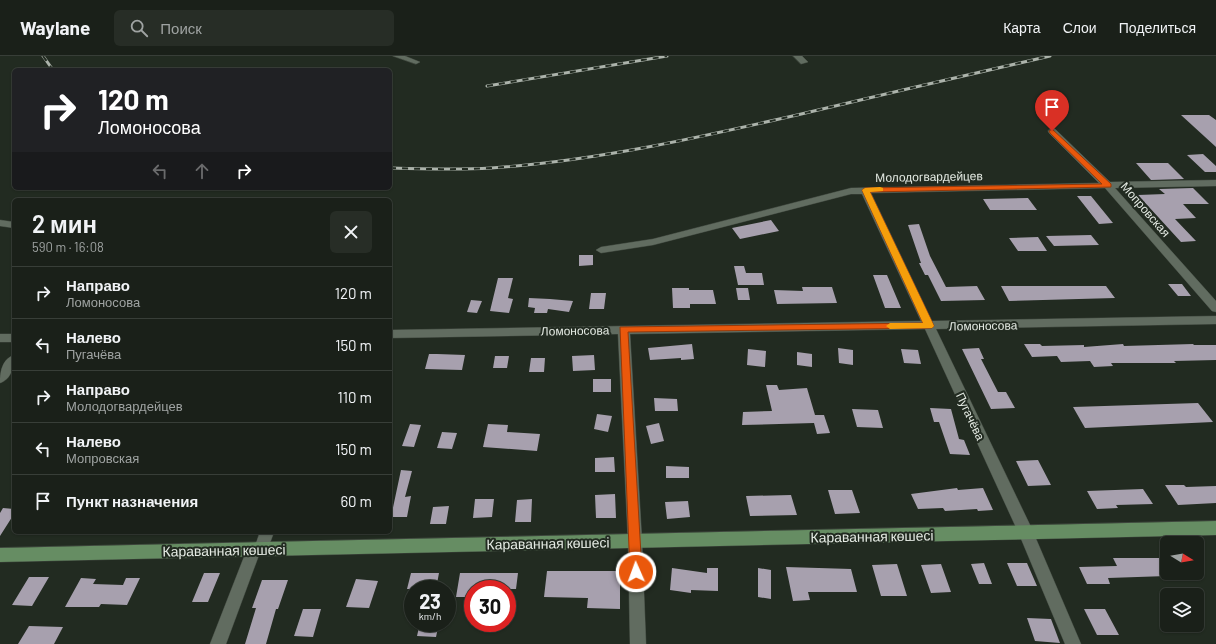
<!DOCTYPE html>
<html lang="ru">
<head>
<meta charset="utf-8">
<style>
  :root { --surface:#1a2019; --page:#272d26; --text:#f1f3f6; --muted:#9fa3a2; --line:#383e38 }
  body { margin:0; font-family:Barlow,sans-serif; background:var(--page); color:var(--text); height:100vh; display:flex; flex-direction:column; font-size:15px; white-space:nowrap }
  * { box-sizing:border-box; margin:0 }
  p { font-size:13px; color:var(--muted) }
  .icon { flex:none; width:22px; height:22px; fill:none; stroke:currentColor; stroke-width:2; stroke-linecap:round; stroke-linejoin:round }
  .map { position:relative; flex:1; overflow:hidden }
  .details { position:absolute; left:12px; top:142px; width:380px; height:336px; display:flex; flex-direction:column; background:var(--surface); border-radius:6px; box-shadow:0 1px 3px #0004,0 0 0 1px var(--line) }
  .details>* { flex:none }
  .guide { position:absolute; left:12px; top:12px; width:380px; height:122px; border-radius:6px; box-shadow:0 1px 3px #0004,0 0 0 1px var(--line); background:#202124; color:#fff; overflow:hidden }
  .needle { width:26px; rotate:101deg }
  .controls { position:absolute; left:1160px; top:480px; display:grid; gap:8px }
  .controls a { display:grid; place-items:center; width:44px; height:44px; border-radius:6px; background:var(--surface); box-shadow:0 1px 3px #0004,0 0 0 1px var(--line); font-size:20px }
  .speed { position:absolute; left:404px; top:524px; display:flex; gap:8px; font-size:20px; font-weight:700; text-align:center }
  .speed>* { display:grid; place-content:center; width:52px; height:52px; border-radius:50%; background:var(--surface); box-shadow:0 1px 3px #0004,0 0 0 1px var(--line); line-height:1 }
  .speed small { font-size:10px; font-weight:400 }
  .speed .limit { border:6px solid #d22; background:#fff; color:#111 }
  .pin { position:absolute; display:grid; place-items:center; width:34px; height:34px; color:#fff; margin:-41px -17px; border-radius:50% 50% 50% 0; rotate:-45deg; box-shadow:0 0 4px #0007 }
  .pin .icon { rotate:45deg }
  .me { position:absolute; width:44px; margin:-22px; rotate:358deg; stroke-linejoin:round; filter:drop-shadow(0 0 3px #0008) }
  .turn { display:flex; align-items:center; gap:14px; height:84px; padding:0 20px; font-size:18px }
  .turn .icon { width:52px; height:52px; stroke-width:2.5 }
  .turn b { display:block; font-size:28px; line-height:34px }
  .lanes { display:flex; align-items:center; height:38px; padding:0 20px; background:#0003; justify-content:center; gap:20px; direction:ltr }
  .lanes .off { opacity:.35 }
  .round { display:grid; place-items:center; flex:none; width:42px; height:42px; border-radius:6px; background:var(--page) }
  .head { display:flex; align-items:center; justify-content:space-between; height:68px; padding:0 20px }
  h1 { font-size:24px; font-weight:600; line-height:30px }
  ul { padding:0; list-style:none }
  li { display:flex; align-items:center; gap:12px; height:52px; padding:0 20px; border-top:1px solid var(--line) }
  li div { flex:1 }
  li b { display:block; font-size:15px }
  li em { font-style:normal }
  header { display:flex; align-items:center; gap:24px; box-sizing:border-box; height:56px; padding:0 20px; background:var(--surface); border-bottom:1px solid var(--line) }
  header strong { font-size:19px }
  nav { display:flex; gap:22px; margin-inline-start:auto; font-size:14px }
  .search { width:280px; height:36px; background:var(--page); display:flex; align-items:center; gap:10px; box-sizing:border-box; padding:0 14px; border-radius:6px; color:var(--muted); font-size:15px }
  .map>svg:first-child { display:block }
  .building { fill:#a7a0ae }
  .lines { fill:none; stroke-linecap:round; stroke-linejoin:round }
  .minor-casing { stroke:#3f473e; stroke-width:1 }
  .major-casing { stroke:#3f473e; stroke-width:1 }
  .minor { fill:#616c60; fill-rule:evenodd }
  .major { fill:#668d63; fill-rule:evenodd }
  .rail-casing { stroke:#acb3ab; stroke-width:3 }
  .rail { stroke:#222b21; stroke-width:2; stroke-dasharray:6; stroke-linecap:butt }
  .route { fill:#ea580c; stroke:#983908 }
  .slow { fill:#f59e0b }
  .labels { text-anchor:middle; dominant-baseline:central; stroke-width:4; stroke-linejoin:round; paint-order:stroke }
  .street-label { font-size:12px; fill:#e4eae3; stroke:#222b21 }
  .near-street-label { font-size:14px; fill:#e4eae3; stroke:#222b21 }
</style>
</head>
<body>
<header>
<strong>Waylane</strong>
<div class="search"><svg class="icon" aria-label="search" viewBox="0 0 24 24"><circle cx="10" cy="10" r="6"/><path d="M15 15l6 6"/></svg>Поиск</div>
<nav><a>Карта</a><a>Слои</a><a>Поделиться</a></nav>
</header>
<div class="map">
<svg width="1216" height="588" viewBox="0 0 1216 588">
  <rect width="100%" height="100%" fill="#222b21"/>
  <path class="building" d="M1181 59H1209L1216 64V91Z
    M1203 98 1216 110V116H1205L1187 99Z
    M1136 107H1168L1184 123 1151 124Z
    M1193 132 1209 148H1183L1196 162 1175 163 1196 185 1181 186 1138 139 1165 138 1159 133Z
    M1077 140H1091L1113 167 1099 168Z
    M1028 142 1037 154H990L983 143Z
    M771 164 779 175 740 183 732 172Z
    M919 168 930 200 946 231 977 230 985 244 941 245 928 219H925L919 207H921L908 169Z
    M1091 179 1099 189 1054 190 1046 180Z
    M1038 181 1047 195H1018L1009 182Z
    M579 199H593V209L579 210Z
    M734 210H744L746 217H762L764 229H738Z
    M873 219H887L901 252H885Z
    M498 222H513L508 242 513 243 509 257 490 255Z
    M1168 228H1182L1191 240H1178Z
    M1001 230H1106L1115 242 1009 245Z
    M802 231H832L837 247 777 248 774 234 803 235Z
    M672 232H689V234H713L716 248H690V252H673Z
    M736 232H748L750 244H738Z
    M591 237H606L604 253H589Z
    M529 242 550 243 573 245 569 256 548 253 547 257H534L535 252 528 251Z
    M471 244 482 245 477 257 467 256Z
    M692 288 694 303 681 304V302L650 304 648 292Z
    M1024 288H1040L1042 290 1084 289V291L1123 288 1124 290 1193 288 1194 289H1216V304L1174 305 1176 307H1111L1113 310 1094 311 1090 305 1061 306 1057 300 1032 301Z
    M838 292 853 294V309L839 307Z
    M979 292 984 303H981L998 336H1006L1015 352 991 353 962 293Z
    M748 293 766 295 765 311 747 309Z
    M901 293 918 294 921 308 904 307Z
    M797 296 812 298V311L797 309Z
    M429 298H437L465 299 462 314 425 313Z
    M594 299 595 314 573 315 572 300Z
    M495 300H509L507 312H493Z
    M531 302H545L544 316H529Z
    M593 323H611V336H593Z
    M766 329H777L779 334 807 332 815 359H824L830 377 817 378 814 367 742 369 743 356 772 355Z
    M654 342 677 343 678 355H655Z
    M1198 347 1213 366 1085 372 1073 351Z
    M930 352 951 353 959 383 964 384 970 399 950 398 939 366H934Z
    M852 353 878 354 883 372 857 371Z
    M597 358 612 360 608 376 594 373Z
    M659 367 664 385 651 388 646 370Z
    M410 368 421 369 414 391 402 390Z
    M488 368 508 369 507 376 540 378 537 395 483 391Z
    M442 376 457 377 452 393 437 392Z
    M614 401 615 416H595V402Z
    M1038 404 1051 429 1028 430 1016 405Z
    M666 410 689 411V422H666Z
    M401 414 412 415 405 441 411 440 407 461H391Z
    M1165 429H1184L1186 431 1216 430V447L1178 449Z
    M957 432 958 434 983 432 993 454 978 455 977 453 945 455 943 452 918 453 911 438Z
    M1143 433 1153 448 1116 449 1118 452 1097 453 1087 435Z
    M828 434H852L860 457 835 458Z
    M615 438 616 462H596L595 439Z
    M791 439 797 459 750 460 746 440Z
    M475 443H494L492 461 473 462Z
    M532 443 531 466H515L517 444Z
    M688 445 690 461 667 463 665 446Z
    M449 450 446 468H430L433 451Z
    M3 452 14 453V458L0 480V457Z
    M1113 502H1163L1167 509V520L1108 522 1110 528H1087L1079 511 1117 510Z
    M984 507 992 528H979L971 508Z
    M1007 507H1027L1037 530H1017Z
    M897 508 907 540H881L872 509Z
    M941 508 951 536 931 537 921 509Z
    M786 511 851 513 857 536H808L810 544 793 545Z
    M672 512 707 517V512H718V535L691 534V537L670 534Z
    M758 512 771 514V543L758 541Z
    M547 515H620V553L587 552 588 542 544 541Z
    M204 517H220L208 546H192Z
    M411 517H439L436 533H407Z
    M460 517H518L516 533H473V541H456Z
    M29 521H49L32 550 12 549Z
    M81 522 96 523 93 528 123 529 126 522H140L127 549 101 548 99 551H65Z
    M356 523 378 525 369 552 346 551Z
    M262 524H288L278 553H276L266 588H245L256 552H252Z
    M303 553H321L313 581 294 580Z
    M1084 553H1105L1119 579H1097Z
    M1027 562 1051 563 1060 587 1035 585Z
    M420 567H439L436 581 417 580Z
    M29 570 63 571 54 588H18Z"/>
  <g class="lines">
    <defs>
      <path id="minor" d="M393 0H405L420 6 416 8Z
        M793 0H802L808 6 801 8Z
        M1052 72 1055 73 1110 126 1216 124V130L1115 132 1216 245V256L1212 255 1105 132 871 137 932 265 1216 260V268L936 273 1031 471 1081 588H1065L1019 478 925 273 630 278 642 485 646 588H630L628 485 618 278 390 282V274L921 265 862 138H851L653 189 601 197 596 194 601 191 653 183 851 132 1099 127 1049 77 1048 75Z
        M0 164 14 166V172L0 170Z
        M0 278H14V286H0Z
        M14 299C14 310 12 323 0 327 0 316 2 303 14 299Z
        M260 476H274L266 498 259 499 226 588H210L249 488 256 487Z"/>
      <path id="major" d="M1216 465V479L0 506V492Z"/>
    </defs>
    <use href="#minor" class="minor-casing"/>
    <use href="#major" class="major-casing"/>
    <use href="#minor" class="minor"/>
    <use href="#major" class="major"/>
    <defs>
      <path id="rail" d="M43 0 53 14
        M487 30 667 0
        M390 112C424 113 457 114 491 112 595 105 696 82 797 59 881 39 966 19 1050 0"/>
    </defs>
    <use href="#rail" class="rail-casing"/>
    <use href="#rail" class="rail"/>
  </g>
  <path class="route" d="M1052 73 1111 128V131L870 136 934 270 932 272 628 276 642 516 640 520 636 522 632 520 630 516 620 271 923 267 862 134 865 132 1102 128 1050 77 1049 75Z"/>
  <path class="slow" d="M880 131 883 132V135L870 136 934 270 932 272 890 273 886 270 890 267H923L862 134 865 132Z"/>
  <g class="labels">
    <g class="street-label">
      <text transform="translate(929 120) rotate(-1)">Молодогвардейцев</text>
      <text transform="translate(1146 153) rotate(49)">Мопровская</text>
      <text transform="translate(983 269) rotate(-1)">Ломоносова</text>
      <text transform="translate(575 274) rotate(-1)">Ломоносова</text>
      <text transform="translate(971 360) rotate(65)">Пугачёва</text>
    </g>
    <g class="near-street-label">
      <text transform="translate(872 480) rotate(-1)">Караванная көшесі</text>
      <text transform="translate(548 487) rotate(-1)">Караванная көшесі</text>
      <text transform="translate(224 494) rotate(-1)">Караванная көшесі</text>
    </g>
  </g>
</svg>
<div class="controls">
<a><svg class="needle" viewBox="-14 -14 28 28"><path d="M0-13l5 13h-10z" fill="#e53935"/><path d="M0 13l5-13h-10z" fill="#9fa3a2"/></svg></a>
<a><svg class="icon" aria-label="layers" viewBox="0 0 24 24"><path d="M12 4l9 5-9 5-9-5zM3 14l9 5 9-5"/></svg></a>
</div>
<div class="speed"><div>23<small>km/h</small></div><div class="limit">30</div></div>
<div class="pin" style="left:1052px;top:75px;background:#d93025"><svg class="icon" aria-label="arrive" viewBox="0 0 24 24"><path d="M6 21V4h12l-3 4 3 4H6"/></svg></div>
<svg class="me" style="left:636px;top:516px" viewBox="-20 -20 40 40"><circle r="17" fill="#ea580c" stroke="#fff" stroke-width="3"/><path d="M0-11L8 9 0 5-8 9z" fill="#fff"/></svg>
<div class="guide">
<div class="turn"><svg class="icon" aria-label="right" viewBox="0 0 24 24"><path d="M7 20v-9h11M14 6l5 5-5 5"/></svg><div><b>120 m</b>Ломоносова</div></div>
<div class="lanes"><svg class="icon off" aria-label="left" viewBox="0 0 24 24"><path d="M17 20v-9H6M10 6l-5 5 5 5"/></svg><svg class="icon off" aria-label="ahead" viewBox="0 0 24 24"><path d="M12 20V5M6 11l6-6 6 6"/></svg><svg class="icon" aria-label="right" viewBox="0 0 24 24"><path d="M7 20v-9h11M14 6l5 5-5 5"/></svg></div>
</div>
<section class="details">
<div class="head"><div><h1>2 мин</h1><p>590 m · 16:08</p></div><a class="round"><svg class="icon" aria-label="close" viewBox="0 0 24 24"><path d="M6 6l12 12M18 6L6 18"/></svg></a></div>
<ul>
<li><svg class="icon" aria-label="right" viewBox="0 0 24 24"><path d="M7 20v-9h11M14 6l5 5-5 5"/></svg><div><b>Направо</b><p>Ломоносова</p></div><em>120 m</em></li>
<li><svg class="icon" aria-label="left" viewBox="0 0 24 24"><path d="M17 20v-9H6M10 6l-5 5 5 5"/></svg><div><b>Налево</b><p>Пугачёва</p></div><em>150 m</em></li>
<li><svg class="icon" aria-label="right" viewBox="0 0 24 24"><path d="M7 20v-9h11M14 6l5 5-5 5"/></svg><div><b>Направо</b><p>Молодогвардейцев</p></div><em>110 m</em></li>
<li><svg class="icon" aria-label="left" viewBox="0 0 24 24"><path d="M17 20v-9H6M10 6l-5 5 5 5"/></svg><div><b>Налево</b><p>Мопровская</p></div><em>150 m</em></li>
<li><svg class="icon" aria-label="arrive" viewBox="0 0 24 24"><path d="M6 21V4h12l-3 4 3 4H6"/></svg><div><b>Пункт назначения</b></div><em>60 m</em></li>
</ul>
</section>
</div>
</body>
</html>
